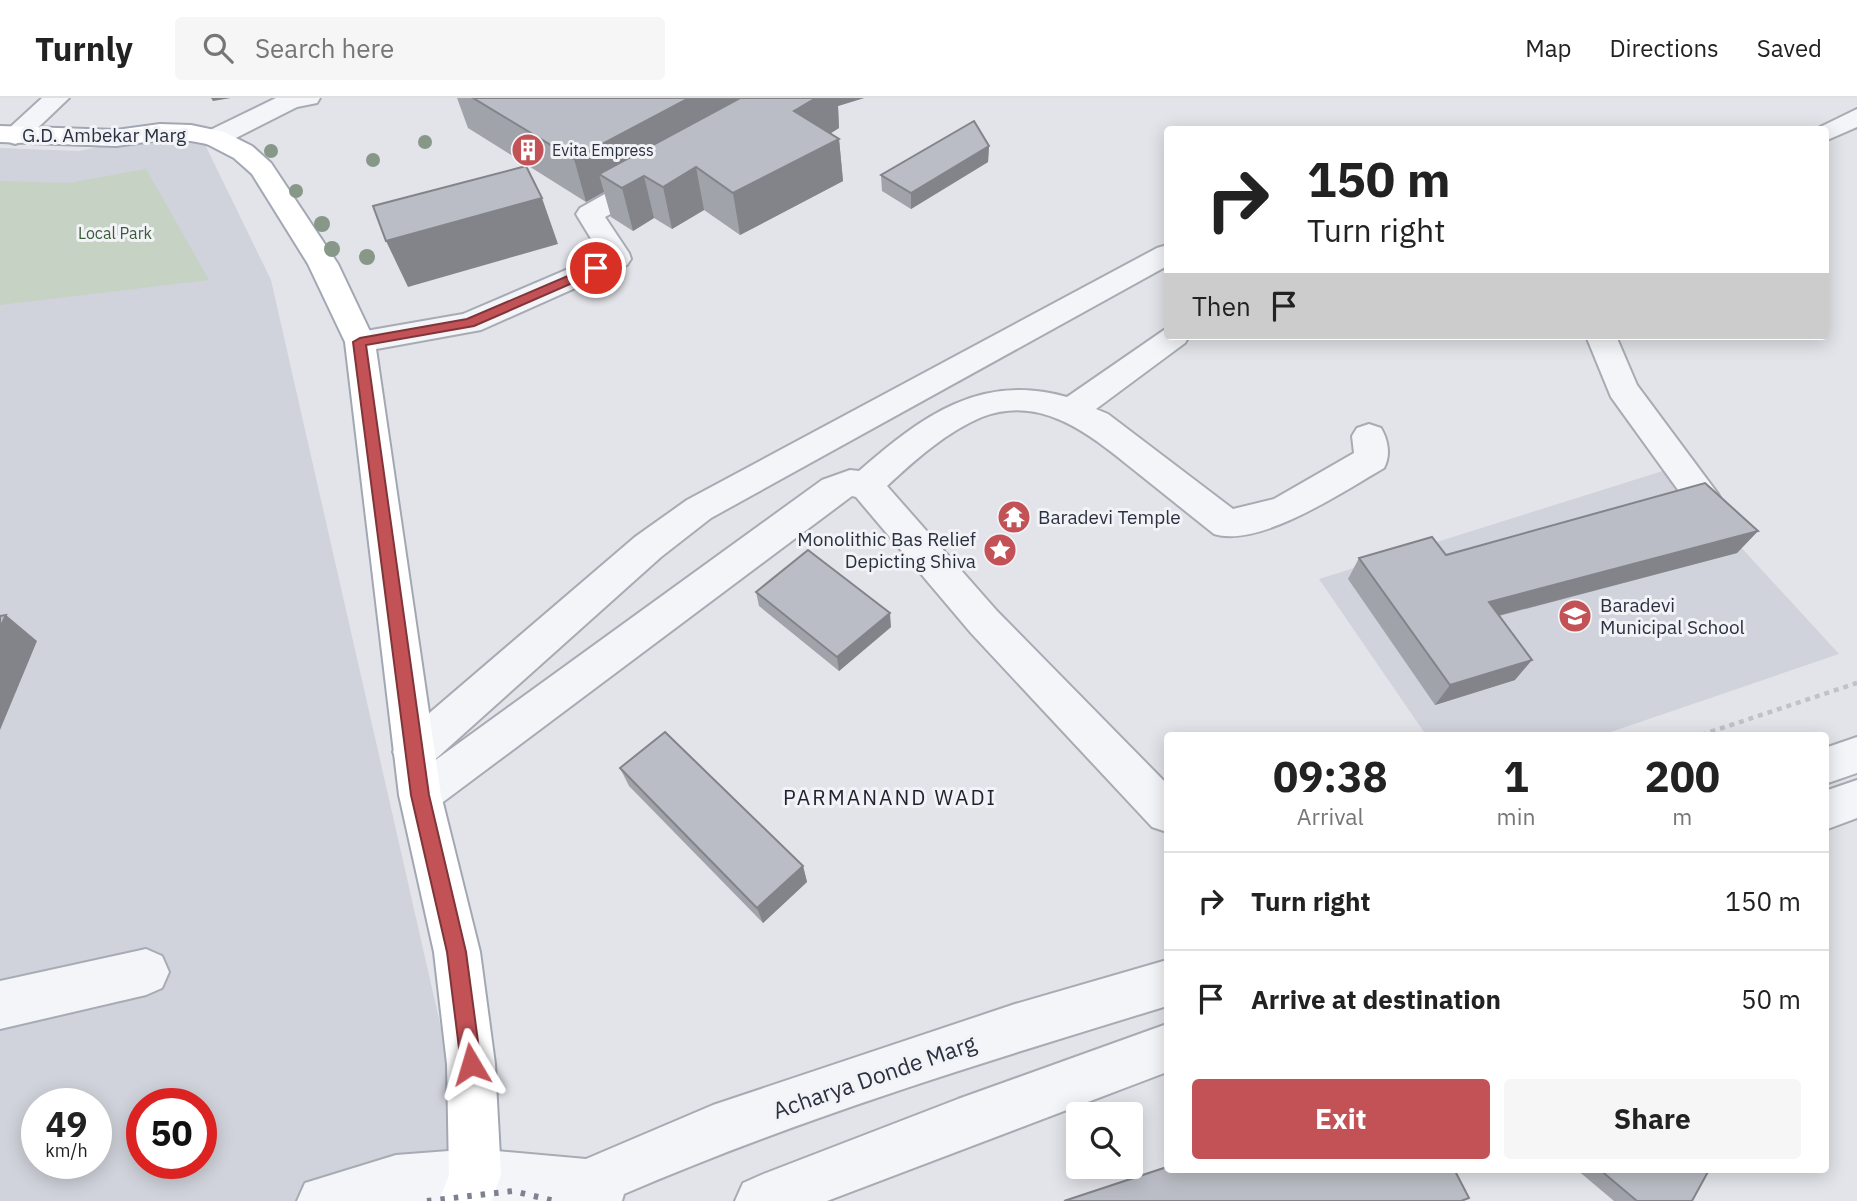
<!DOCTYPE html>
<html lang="en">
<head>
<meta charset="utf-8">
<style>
  :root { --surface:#fff; --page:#f6f6f6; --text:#222; --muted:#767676; --line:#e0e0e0; --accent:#c35257 }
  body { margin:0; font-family:"IBM Plex Sans",sans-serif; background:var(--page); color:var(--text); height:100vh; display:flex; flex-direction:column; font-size:26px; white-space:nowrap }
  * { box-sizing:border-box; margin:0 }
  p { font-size:23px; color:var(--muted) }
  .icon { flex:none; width:38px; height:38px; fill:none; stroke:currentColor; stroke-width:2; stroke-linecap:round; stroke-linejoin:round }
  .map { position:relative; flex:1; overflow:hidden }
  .drawer { position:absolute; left:1164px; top:634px; width:665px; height:441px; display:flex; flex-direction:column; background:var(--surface); border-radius:7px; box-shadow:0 4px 18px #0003 }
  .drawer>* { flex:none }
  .banner { position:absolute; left:1164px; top:28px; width:665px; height:214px; border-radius:7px; box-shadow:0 4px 18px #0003; background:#fff; color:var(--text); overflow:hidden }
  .fabs { position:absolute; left:1066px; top:1004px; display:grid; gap:14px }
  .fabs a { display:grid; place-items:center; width:77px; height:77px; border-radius:7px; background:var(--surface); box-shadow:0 4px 18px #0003; font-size:35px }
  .speed { position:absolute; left:21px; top:990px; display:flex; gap:14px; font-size:35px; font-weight:700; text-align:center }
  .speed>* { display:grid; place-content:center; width:91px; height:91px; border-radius:50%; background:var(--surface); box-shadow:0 4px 18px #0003; line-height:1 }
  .speed small { font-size:18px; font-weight:400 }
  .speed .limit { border:10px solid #d22; background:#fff; color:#111 }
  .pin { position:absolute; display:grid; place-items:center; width:60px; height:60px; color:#fff; margin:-30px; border:4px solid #fff; border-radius:50%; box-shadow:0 2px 7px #0007 }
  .me { position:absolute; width:77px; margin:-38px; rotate:353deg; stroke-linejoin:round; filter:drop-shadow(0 0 5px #0008) }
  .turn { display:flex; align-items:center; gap:24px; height:147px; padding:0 28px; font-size:32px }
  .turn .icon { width:91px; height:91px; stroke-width:2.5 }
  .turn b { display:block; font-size:49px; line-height:60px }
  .then { display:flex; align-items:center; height:66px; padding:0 28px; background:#0003; gap:14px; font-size:26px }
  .eta { display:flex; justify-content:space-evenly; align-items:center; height:119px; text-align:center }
  .eta b { font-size:42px; font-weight:700; line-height:49px }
  .cta { display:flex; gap:14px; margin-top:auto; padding:14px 28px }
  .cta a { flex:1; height:80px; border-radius:7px; background:var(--accent); color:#fff; font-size:28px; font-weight:700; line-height:80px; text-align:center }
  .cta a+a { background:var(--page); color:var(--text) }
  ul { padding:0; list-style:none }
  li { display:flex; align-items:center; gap:21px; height:98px; padding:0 28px; border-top:2px solid var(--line) }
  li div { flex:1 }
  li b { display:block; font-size:26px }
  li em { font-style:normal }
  header { display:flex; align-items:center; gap:42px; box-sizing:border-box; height:98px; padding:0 35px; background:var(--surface); border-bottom:2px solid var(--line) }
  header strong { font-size:33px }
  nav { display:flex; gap:38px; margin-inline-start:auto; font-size:24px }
  .search { width:490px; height:63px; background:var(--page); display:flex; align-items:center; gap:18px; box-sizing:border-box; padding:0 24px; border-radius:7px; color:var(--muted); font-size:26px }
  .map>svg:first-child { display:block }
  .built { fill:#d0d3db; fill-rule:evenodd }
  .green { fill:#c6d2c4 }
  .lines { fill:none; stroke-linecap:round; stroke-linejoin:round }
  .minor-casing { stroke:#a7abb3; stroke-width:4 }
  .major-casing { stroke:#a2a7b4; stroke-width:4 }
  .path { stroke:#c0c2c8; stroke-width:4.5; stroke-dasharray:5 5; stroke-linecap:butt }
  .minor { fill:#f4f5f8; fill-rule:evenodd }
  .major { fill:#fff; fill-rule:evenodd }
  .rail { stroke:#7d8291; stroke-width:6; stroke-dasharray:4.5 9; stroke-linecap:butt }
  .tree { fill:#879889 }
  .wall { fill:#a0a3a9 }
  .shaded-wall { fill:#82848a }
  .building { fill:#babdc5; stroke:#82848a; stroke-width:2 }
  .route { fill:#c35257; stroke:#7f3539; stroke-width:2 }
  .labels { text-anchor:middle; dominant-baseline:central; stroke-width:6; stroke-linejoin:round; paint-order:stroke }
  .far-poi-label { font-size:16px; fill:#2b3140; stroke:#f1f3f7; text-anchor:start }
  .far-park-label { font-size:16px; fill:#3d5a3a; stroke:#f1f3f7 }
  .street-label { font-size:19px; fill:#2b3140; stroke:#f1f3f7 }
  .poi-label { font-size:19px; fill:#2b3140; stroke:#f1f3f7; text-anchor:start }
  .neighbourhood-label { font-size:21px; letter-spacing:2px; fill:#1e2231; stroke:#f1f3f7 }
  .near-street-label { font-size:23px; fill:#2b3140; stroke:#f1f3f7 }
</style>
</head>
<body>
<header>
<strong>Turnly</strong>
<div class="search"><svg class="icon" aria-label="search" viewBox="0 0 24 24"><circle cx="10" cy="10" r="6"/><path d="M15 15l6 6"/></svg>Search here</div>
<nav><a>Map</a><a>Directions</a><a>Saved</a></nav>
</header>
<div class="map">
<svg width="1857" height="1103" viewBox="0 0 1857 1103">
  <rect width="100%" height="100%" fill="#e2e4e9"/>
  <path class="built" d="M196 28 271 182 479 1097 457 1103H0V50L79 53ZM37 1006H96V1066H37ZM142 1006H201V1066H142Z
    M1669 371 1839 556 1602 637H1426L1319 481Z"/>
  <path class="green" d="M146 71 209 182 0 207V83L68 85Z"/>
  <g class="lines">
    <defs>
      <path id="minor" d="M42 0H69L24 43 15 46 6 43 2 38 6 33Z
        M276 0H320L317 5 297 9 224 46 215 48 206 46 202 40 206 34Z
        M1857 11V29L1825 43V32H1814Z
        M654 72 664 74 667 80 664 86 605 119 629 155 631 161 627 167 481 232 360 254 349 251 345 244 349 237 360 234 463 216 601 157 576 116 580 110 644 74Z
        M1167 147V168L711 420 661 459 430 666 822 382 850 372 859 373C921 319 980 274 1067 299L1167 230V238H1189L1185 245 1096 311 1108 316 1233 411 1274 401 1354 355 1352 338 1357 330 1369 326 1381 330C1388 342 1391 357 1384 370 1344 393 1260 450 1214 436 1189 416 1164 396 1139 376 1094 340 1044 295 982 319 946 334 915 362 887 388L997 513 1167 686V734L1152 729 971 535 856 399 852 398 435 710 420 716 405 710 399 697 405 684 428 667 414 672 399 667 393 654 399 641 635 439 687 402 1157 150Z
        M1586 238H1616L1637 287 1718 396 1723 405 1718 414 1706 418 1694 414 1611 299Z
        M1857 639V675L1825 686V650Z
        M1857 682V720L1825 732V693Z
        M146 851 162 858 169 874 162 890 146 897 0 931V883Z
        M1167 862V908C984 964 800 1020 624 1096L622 1103H297L305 1085 396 1057 475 1051 586 1061 713 1007 1015 906Z
        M1167 926V974L827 1103H735L743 1085 761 1077 958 1001Z"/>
      <path id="major" d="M160 26 191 27 224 34 252 48 271 65 338 166 375 244 441 697 480 854 495 966 501 1077 491 1103H439L449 1077 447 966 434 854 399 697 345 244 308 166 252 76 234 60 207 46 191 43 160 42 116 48 0 44V28L116 32Z"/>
    </defs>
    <use href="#minor" class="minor-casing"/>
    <use href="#major" class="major-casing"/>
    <path class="path" d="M1701 637 1857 585"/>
    <use href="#minor" class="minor"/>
    <use href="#major" class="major"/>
    <path class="rail" d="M427 1103 513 1093 555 1103"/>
  </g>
  <g class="tree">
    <circle cx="425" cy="44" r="7"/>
    <circle cx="271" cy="53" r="7"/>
    <circle cx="373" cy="62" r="7"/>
    <circle cx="296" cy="93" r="7"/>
    <circle cx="322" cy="126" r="8"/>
    <circle cx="332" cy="151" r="8"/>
    <circle cx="367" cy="159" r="8"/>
  </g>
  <path class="wall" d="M457 0H864L838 8 839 30 831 35 839 41 843 83 740 137 704 112 672 131 654 120 633 133 611 119 604 94 586 104 468 30Z
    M989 48 988 64 911 111 882 93 881 77Z
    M1758 433 1737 455 1499 518 1515 582 1435 607 1348 481 1359 460 1446 457Z
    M756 494 891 529 839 573 759 508Z
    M620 670 803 768 807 784 763 825 629 688Z
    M1576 1071H1708L1692 1103H1614Z"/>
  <path class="shaded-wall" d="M211 0H231L213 3Z
    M689 0H774L599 76 604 94 586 104 574 61Z
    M810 0H864L838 8 839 30 799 55 794 13Z
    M839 41 843 83 740 137 733 95Z
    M989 48 988 64 911 111V95Z
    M696 69 704 112 672 131 663 89Z
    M644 78 654 120 633 133 622 90Z
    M542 100 558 146 408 189 386 143Z
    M1758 433 1737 455 1474 524 1489 504Z
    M890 515 891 529 839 573 837 559Z
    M6 517 37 543 0 632V530Z
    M1532 562 1515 582 1435 607 1450 587Z
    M803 768 807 784 763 825 757 810Z"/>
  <path class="building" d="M473 0H689L574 61Z
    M740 0H816L794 13 839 41 733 95 696 69 663 89 644 78 622 90 599 76Z
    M974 23 989 48 911 95 881 77Z
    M526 68 542 100 386 143 373 108Z
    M1705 385 1758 433 1489 504 1532 562 1450 587 1359 460 1432 439 1446 457Z
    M808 452 890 515 837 559 756 494Z
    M6 517 0 530V518Z
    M665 634 803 768 757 810 620 670Z
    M1167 1069V1071H1454L1469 1100 1461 1103H1064Z
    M1599 1071H1708L1709 1072 1692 1103H1637Z"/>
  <path class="route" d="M596 166 602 170 600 173 474 228 366 247 429 697 466 854 481 966 478 973 471 976 464 973 461 966 447 854 411 697 353 244 360 240 467 221Z"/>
  <defs>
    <symbol id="building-disc" viewBox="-11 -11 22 22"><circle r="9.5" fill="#c35257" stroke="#f1f3f7"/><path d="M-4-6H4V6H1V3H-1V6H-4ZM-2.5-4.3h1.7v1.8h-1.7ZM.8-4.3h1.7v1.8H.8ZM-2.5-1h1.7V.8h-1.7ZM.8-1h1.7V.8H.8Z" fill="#fff"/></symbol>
    <symbol id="temple-disc" viewBox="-11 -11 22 22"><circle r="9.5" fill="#c35257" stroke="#f1f3f7"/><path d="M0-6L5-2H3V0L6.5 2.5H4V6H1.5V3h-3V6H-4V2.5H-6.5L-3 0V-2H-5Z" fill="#fff"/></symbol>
    <symbol id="sight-disc" viewBox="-11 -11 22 22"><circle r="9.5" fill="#c35257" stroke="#f1f3f7"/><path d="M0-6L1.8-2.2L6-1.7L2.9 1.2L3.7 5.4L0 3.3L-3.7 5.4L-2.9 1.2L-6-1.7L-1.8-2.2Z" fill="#fff"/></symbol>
    <symbol id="school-disc" viewBox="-11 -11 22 22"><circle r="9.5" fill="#c35257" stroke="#f1f3f7"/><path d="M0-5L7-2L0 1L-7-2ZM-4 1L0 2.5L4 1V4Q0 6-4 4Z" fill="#fff"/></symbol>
  </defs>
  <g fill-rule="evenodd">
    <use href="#building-disc" x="509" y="33" width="38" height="38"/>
    <use href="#temple-disc" x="995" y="400" width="38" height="38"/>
    <use href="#sight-disc" x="981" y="433" width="38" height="38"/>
    <use href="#school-disc" x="1556" y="499" width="38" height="38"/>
  </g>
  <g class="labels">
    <g class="far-poi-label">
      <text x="552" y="52">Evita Empress</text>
    </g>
    <g class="far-park-label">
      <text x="115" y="135">Local Park</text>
    </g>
    <g class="street-label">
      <text x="104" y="37">G.D. Ambekar Marg</text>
    </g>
    <g class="poi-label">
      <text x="1038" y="419">Baradevi Temple</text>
      <text x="976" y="441" text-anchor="end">Monolithic Bas Relief<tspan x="976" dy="22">Depicting Shiva</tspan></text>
      <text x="1600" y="507">Baradevi<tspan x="1600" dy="22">Municipal School</tspan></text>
    </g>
    <g class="neighbourhood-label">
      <text x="890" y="699">PARMANAND WADI</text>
    </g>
    <g class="near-street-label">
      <text transform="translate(874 978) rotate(-19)">Acharya Donde Marg</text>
    </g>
  </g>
</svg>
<div class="fabs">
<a><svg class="icon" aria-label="search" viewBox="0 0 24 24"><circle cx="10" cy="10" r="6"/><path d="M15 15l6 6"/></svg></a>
</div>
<div class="speed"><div>49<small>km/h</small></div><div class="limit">50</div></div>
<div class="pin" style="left:596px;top:170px;background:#d93025"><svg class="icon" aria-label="arrive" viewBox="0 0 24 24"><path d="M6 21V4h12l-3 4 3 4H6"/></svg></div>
<svg class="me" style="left:471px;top:966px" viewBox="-20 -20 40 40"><path d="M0-17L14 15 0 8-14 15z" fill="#c35257" stroke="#fff" stroke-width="4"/></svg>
<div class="banner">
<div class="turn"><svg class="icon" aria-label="right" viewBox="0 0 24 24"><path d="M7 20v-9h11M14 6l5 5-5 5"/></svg><div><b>150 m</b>Turn right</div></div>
<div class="then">Then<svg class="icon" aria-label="arrive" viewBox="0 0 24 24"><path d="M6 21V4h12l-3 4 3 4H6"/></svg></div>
</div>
<section class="drawer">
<div class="eta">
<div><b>09:38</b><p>Arrival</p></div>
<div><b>1</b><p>min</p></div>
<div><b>200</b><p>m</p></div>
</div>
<ul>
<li><svg class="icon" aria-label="right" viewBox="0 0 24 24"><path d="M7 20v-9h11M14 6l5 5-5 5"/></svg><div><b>Turn right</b></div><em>150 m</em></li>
<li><svg class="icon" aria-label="arrive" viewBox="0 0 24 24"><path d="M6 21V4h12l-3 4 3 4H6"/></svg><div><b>Arrive at destination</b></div><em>50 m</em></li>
</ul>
<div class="cta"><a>Exit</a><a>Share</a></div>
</section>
</div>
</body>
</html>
